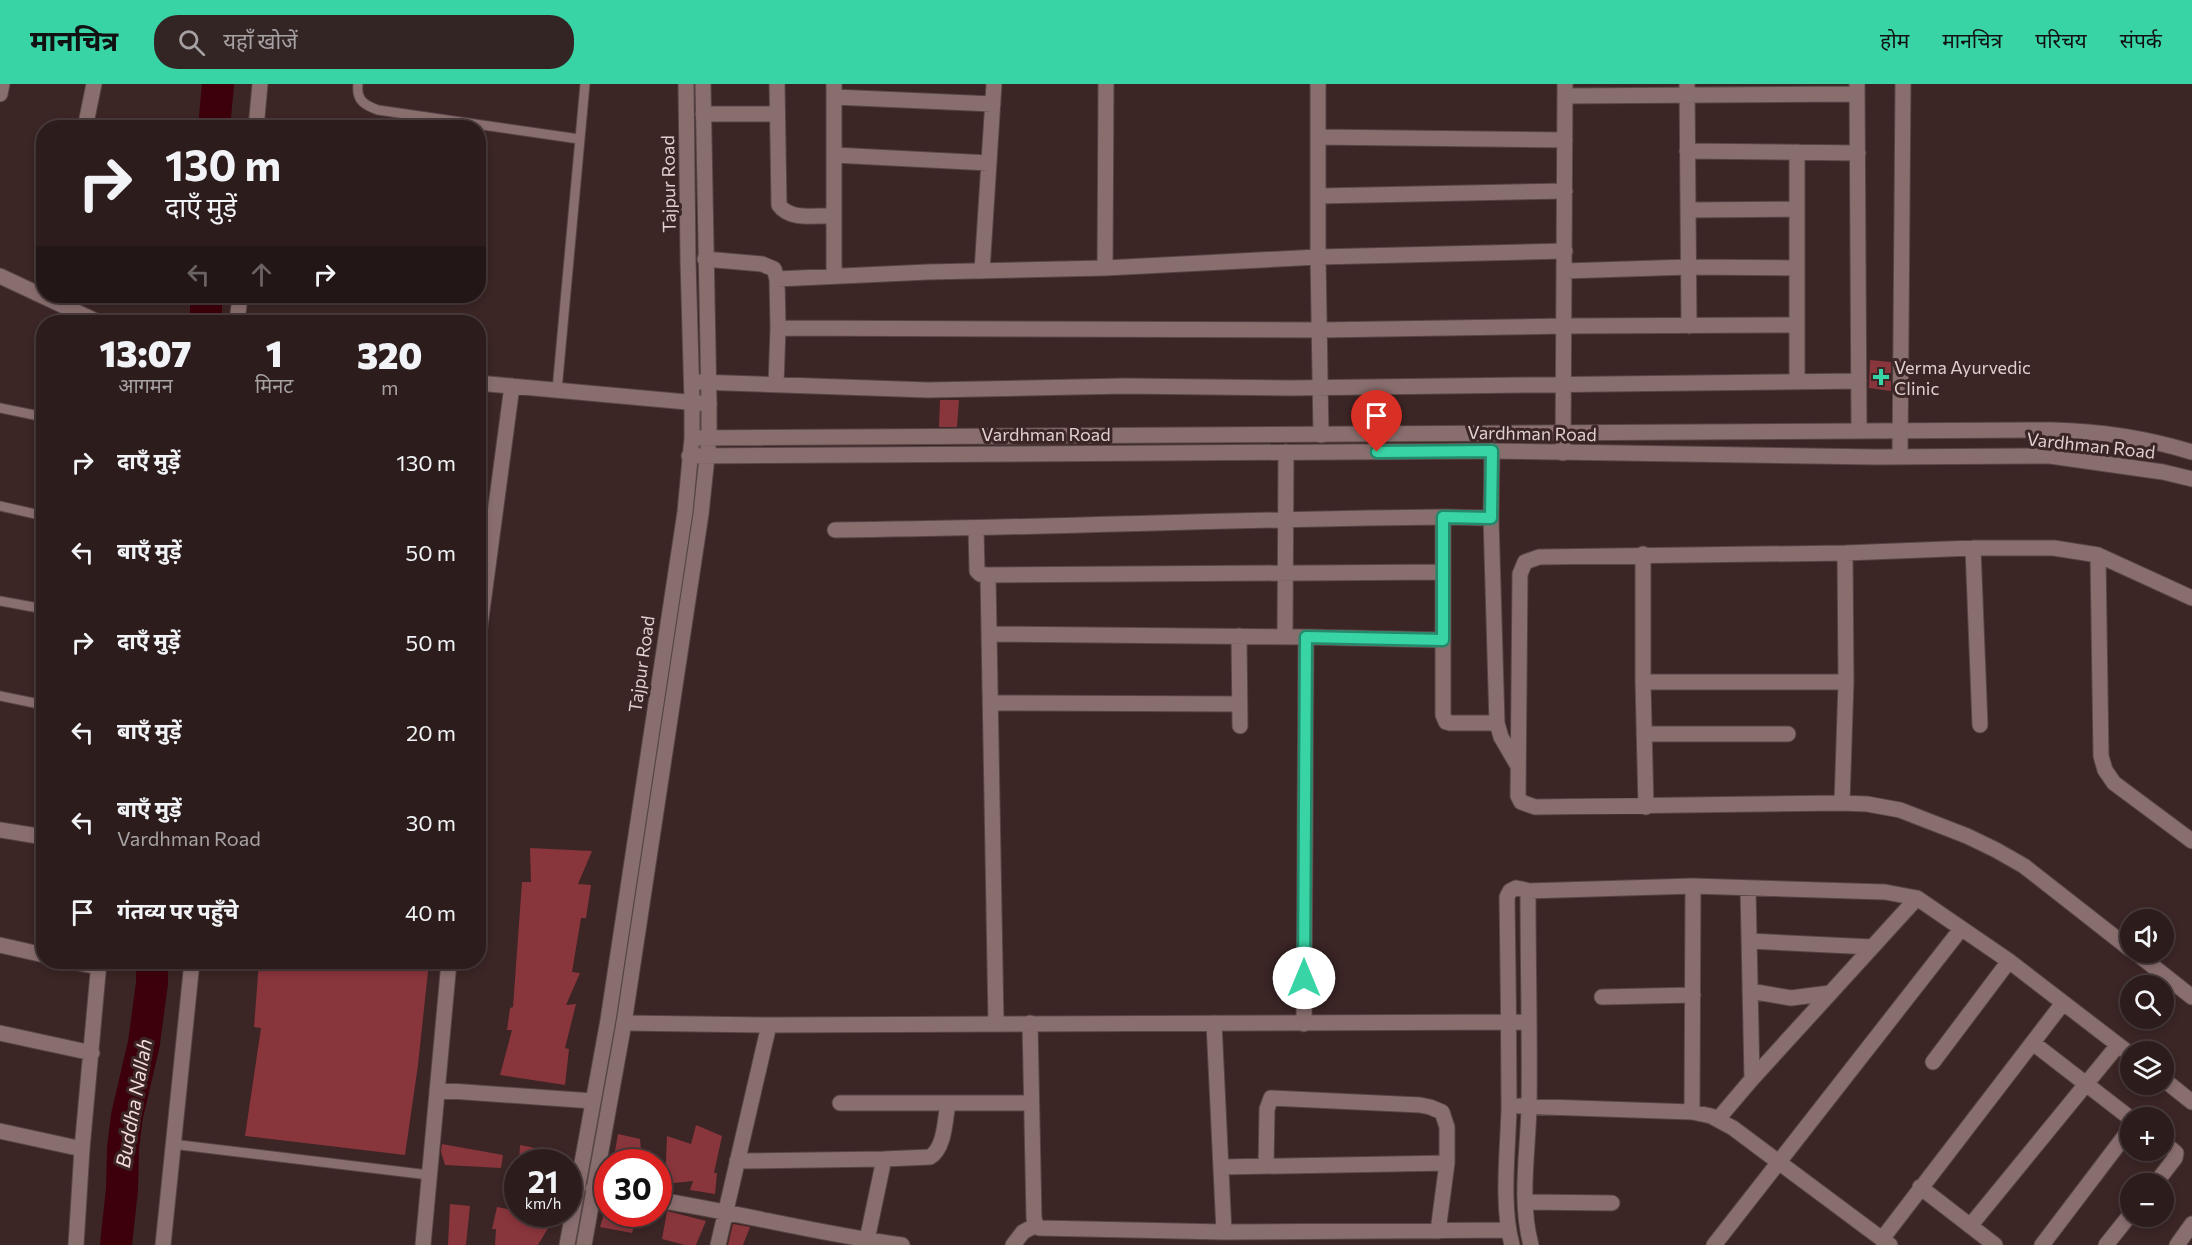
<!DOCTYPE html>
<html lang="hi">
<head>
<meta charset="utf-8">
<style>
  :root { --surface:#2c1c1c; --page:#342525; --text:#f1f3f6; --muted:#a6a1a3; --line:#483a3b; --accent:#39d4a5 }
  body { margin:0; font-family:Commissioner,"Noto Sans Devanagari",sans-serif; background:var(--page); color:var(--text); height:100vh; display:flex; flex-direction:column; font-size:22px; white-space:nowrap }
  * { box-sizing:border-box; margin:0 }
  p { font-size:20px; color:var(--muted) }
  .icon { flex:none; width:33px; height:33px; fill:none; stroke:currentColor; stroke-width:2; stroke-linecap:round; stroke-linejoin:round }
  .map { position:relative; flex:1; overflow:hidden }
  .drawer { position:absolute; left:36px; top:231px; width:450px; height:654px; display:flex; flex-direction:column; background:var(--surface); border-radius:24px; box-shadow:0 3px 9px #0003,0 0 0 2px var(--line) }
  .drawer>* { flex:none }
  .guide { position:absolute; left:36px; top:36px; width:450px; height:183px; border-radius:24px; box-shadow:0 3px 9px #0003,0 0 0 2px var(--line); background:#2c1c1c; color:var(--text); overflow:hidden }
  .tools { position:absolute; left:2120px; top:825px; display:grid; gap:12px }
  .tools a { display:grid; place-items:center; width:54px; height:54px; border-radius:50%; background:var(--surface); box-shadow:0 3px 9px #0003,0 0 0 2px var(--line); font-size:30px }
  .speed { position:absolute; left:504px; top:1065px; display:flex; gap:12px; font-size:30px; font-weight:700; text-align:center }
  .speed>* { display:grid; place-content:center; width:78px; height:78px; border-radius:50%; background:var(--surface); box-shadow:0 3px 9px #0003,0 0 0 2px var(--line); line-height:1 }
  .speed small { font-size:15px; font-weight:400 }
  .speed .limit { border:9px solid #d22; background:#fff; color:#111 }
  .pin { position:absolute; display:grid; place-items:center; width:51px; height:51px; color:#fff; margin:-62px -26px; border-radius:50% 50% 50% 0; rotate:-45deg; box-shadow:0 0 6px #0007 }
  .pin .icon { rotate:45deg }
  .me { position:absolute; width:66px; margin:-33px; rotate:0deg; stroke-linejoin:round; filter:drop-shadow(0 0 4px #0008) }
  .turn { display:flex; align-items:center; gap:21px; height:126px; padding:0 30px; font-size:27px }
  .turn .icon { width:78px; height:78px; stroke-width:2.5 }
  .turn b { display:block; font-size:42px; line-height:51px }
  .lanes { display:flex; align-items:center; height:57px; padding:0 30px; background:#0003; justify-content:center; gap:30px; direction:ltr }
  .lanes .off { opacity:.35 }
  .eta { display:flex; justify-content:space-evenly; align-items:center; height:102px; text-align:center }
  .eta b { font-size:36px; font-weight:800; line-height:42px }
  ul { padding:0; list-style:none }
  li { display:flex; align-items:center; gap:18px; height:90px; padding:0 30px }
  li div { flex:1 }
  li b { display:block; font-size:22px }
  li em { font-style:normal }
  header { display:flex; align-items:center; gap:36px; box-sizing:border-box; height:84px; padding:0 30px; background:var(--accent); color:#111 }
  header strong { font-size:28px }
  nav { display:flex; gap:33px; margin-inline-start:auto; font-size:21px }
  .search { width:420px; height:54px; background:var(--page); display:flex; align-items:center; gap:15px; box-sizing:border-box; padding:0 21px; border-radius:24px; color:var(--muted); font-size:22px }
  .map>svg:first-child { display:block }
  .lines { fill:none; stroke-linecap:round; stroke-linejoin:round }
  .river { stroke:#3d000b; stroke-width:32 }
  .building { fill:#89353c }
  .lane-casing { stroke:#574444; stroke-width:11 }
  .street-casing { stroke:#574444; stroke-width:17 }
  .secondary-casing { stroke:#574444; stroke-width:17 }
  .lane { stroke:#896e6e; stroke-width:9 }
  .street { stroke:#896e6e; stroke-width:15 }
  .secondary { stroke:#896e6e; stroke-width:15 }
  .route-casing { stroke:#258a6b; stroke-width:15 }
  .route { stroke:#39d4a5; stroke-width:10 }
  .poi-dot { fill:#39d4a5; stroke:#3b2525; stroke-width:2 }
  .labels { text-anchor:middle; dominant-baseline:central; stroke-width:6; stroke-linejoin:round; paint-order:stroke }
  .street-label { font-size:18px; fill:#dfd0cf; stroke:#3b2525 }
  .poi-label { font-size:18px; fill:#dfd0cf; stroke:#3b2525; text-anchor:start }
  .water-label { font-size:20px; font-style:italic; fill:#f5dbdb; stroke:#3b2525 }
</style>
</head>
<body>
<header>
<strong>मानचित्र</strong>
<div class="search"><svg class="icon" aria-label="search" viewBox="0 0 24 24"><circle cx="10" cy="10" r="6"/><path d="M15 15l6 6"/></svg>यहाँ खोजें</div>
<nav><a>होम</a><a>मानचित्र</a><a>परिचय</a><a>संपर्क</a></nav>
</header>
<div class="map">
<svg width="2192" height="1161" viewBox="0 0 2192 1161">
  <rect width="100%" height="100%" fill="#3b2525"/>
  <g class="lines">
    <path class="river" d="M214 44 218 0
      M206 238V212
      M116 1161 122 1105 123 1064 127 1032 144 959 152 899V878"/>
  </g>
  <path class="building" d="M1870 276 1891 278V307L1869 304Z
    M940 316H959L957 343H939Z
    M530 764 592 767 578 800 591 801 586 834H581L572 888 580 889 566 921 576 920 565 964 569 965 565 1001 500 991 512 946H507L510 924 513 923 522 798H531Z
    M259 878H429L418 981 405 1071 245 1052 261 944 254 943Z
    M696 1041 722 1052 714 1089H717L715 1110 690 1106 693 1097 665 1100 667 1052 691 1060Z
    M618 1050 640 1055 642 1078H613Z
    M442 1060 503 1071 501 1084 445 1081 441 1068Z
    M520 1061 535 1064 539 1078H519Z
    M450 1120 470 1122 466 1161H448Z
    M497 1123 518 1127V1130H531L554 1134 538 1161H495L496 1145H492Z
    M667 1127 706 1137 696 1161H685L662 1155Z
    M604 1130H637L632 1149 600 1143Z
    M733 1140 750 1143 743 1161H728Z"/>
  <g class="lines">
    <defs>
      <path id="lane" d="M358 0C356 16 364 21 378 26L579 55
        M557 306 585 0
        M0 324 44 333
        M0 422 44 432
        M0 517 44 525
        M0 612 44 621
        M172 1060 429 1091"/>
      <path id="street" d="M777 0 779 121C790 137 816 131 834 132
        M1318 0V173L1321 351
        M1687 0 1689 242
        M1857 0 1859 346
        M0 10 2 0
        M1565 12 1857 10
        M834 13 993 20
        M703 30H777
        M85 44 94 0
        M256 44 260 0
        M1318 53 1565 56
        M1687 67 1858 69
        M834 71 989 79
        M1318 112 1565 107
        M1688 126 1796 125
        M705 175 762 180 774 185 777 195 778 244 776 301
        M1105 184 1106 0
        M982 187 994 0
        M1565 187 1688 183 1796 184
        M0 192 98 238
        M834 192V0
        M777 195 928 188 1105 184 1318 173 1565 167
        M237 238 240 212
        M778 244 1320 246 1565 242 1797 241
        M698 298 928 306 1125 302 1289 304 1859 297
        M1797 298V68
        M478 299 709 320
        M1492 367 1491 434 1497 639 1501 653 1518 682
        M1563 369 1565 0
        M1900 372 1903 0
        M1443 433 1491 434
        M976 444 977 487 980 490 986 491 1443 488
        M835 446C1037 444 1240 435 1443 433V631L1446 638 1450 639H1497
        M1973 464 1980 641
        M1643 470V598L1646 723
        M2098 471 2101 672 2105 686 2114 699 2192 757
        M988 491 996 939
        M990 550 1306 553 1443 556
        M1239 552 1240 642
        M1285 552 1286 368
        M478 557 512 302
        M1643 598H1846
        M991 619 1240 620
        M1644 650H1788
        M1842 719 1846 598 1845 469
        M0 746 44 753
        M1748 804 1752 995
        M1527 807 1693 802 1885 808 1917 814
        M1749 857 1872 863
        M0 861 44 871
        M2130 865 2024 782 1996 766 1967 752 1900 726 1867 720 1842 719 1535 723 1521 718 1518 712 1520 490 1525 478 1539 473 1845 469 1973 464H2054L2098 471 2192 514
        M2135 868 2192 913
        M73 878 99 883
        M1750 907 1791 914 1830 909
        M1602 913 1693 911
        M624 939 769 941 1528 938
        M1030 939 1034 1134 1036 1141 1039 1144 1224 1148 1508 1146
        M1214 939 1224 1148
        M1304 940 1306 553
        M0 949 92 969
        M2033 959 2130 1034
        M1933 978 2009 877
        M2163 995 2192 1018
        M437 1006 593 1017
        M840 1019H1030
        M1519 1022 1692 1028 1711 1032 1733 1044 1890 1161
        M1692 1028 1693 802
        M1718 1035 1752 995 1917 814 2009 877 2130 970
        M0 1047 82 1065
        M737 1077 884 1075 930 1073C945 1064 945 1035 948 1019
        M1266 1082 1267 1025 1271 1014 1420 1021 1430 1023 1442 1028 1447 1043V1079L1438 1147
        M1221 1083 1447 1079
        M2155 1100 2175 1074 2176 1069 2163 1058
        M1920 1103 1995 1161
        M593 1105 608 1107
        M658 1116C740 1129 820 1150 902 1161
        M1526 1118 1612 1119
        M1970 1142 2118 961
        M1882 1155 2063 919
        M867 1156 884 1075
        M76 1161 82 1065 99 878
        M163 1161 192 878
        M423 1161 449 878
        M718 1161 769 941
        M1013 1161 1023 1148 1036 1141
        M1512 1161C1501 1121 1508 1066 1509 1024 1509 954 1508 883 1507 813L1510 807 1516 804 1526 806 1528 811C1528 882 1530 953 1529 1023 1528 1068 1519 1117 1531 1161
        M1714 1161 1961 845
        M2042 1161 2130 1045
        M2106 1161 2130 1131
        M2177 1161 2192 1140"/>
      <path id="secondary" d="M692 354 2052 346C2100 347 2146 354 2192 368
        M689 372 1492 367 1876 373 2050 372 2163 388 2192 395
        M567 1161 608 936 685 428 692 354V318L688 176 686 0
        M584 1161 624 939 701 430 709 354V320L703 0"/>
    </defs>
    <use href="#lane" class="lane-casing"/>
    <use href="#street" class="street-casing"/>
    <use href="#secondary" class="secondary-casing"/>
    <use href="#lane" class="lane"/>
    <use href="#street" class="street"/>
    <use href="#secondary" class="secondary"/>
  </g>
  <g class="lines">
    <defs>
      <path id="route" d="M1304 894 1306 553 1443 556V433L1491 434 1492 367 1377 368"/>
    </defs>
    <use href="#route" class="route-casing"/>
    <use href="#route" class="route"/>
  </g>
  <path class="poi-dot" d="M1878 284h6v6h6v6h-6v6h-6v-6h-6v-6h6z"/>
  <g class="labels">
    <g class="street-label">
      <text transform="translate(668 100) rotate(-91)">Tajpur Road</text>
      <text transform="translate(1532 349) rotate(1)">Vardhman Road</text>
      <text x="1046" y="350">Vardhman Road</text>
      <text transform="translate(2091 361) rotate(6)">Vardhman Road</text>
      <text transform="translate(641 580) rotate(-82)">Tajpur Road</text>
    </g>
    <g class="poi-label">
      <text x="1894" y="283">Verma Ayurvedic<tspan x="1894" dy="21">Clinic</tspan></text>
    </g>
    <g class="water-label">
      <text transform="translate(133 1019) rotate(-80)">Buddha Nallah</text>
    </g>
  </g>
</svg>
<div class="tools">
<a><svg class="icon" aria-label="sound" viewBox="0 0 24 24"><path d="M4 9h4l5-4v14l-5-4H4zM17 9q2 3 0 6"/></svg></a>
<a><svg class="icon" aria-label="search" viewBox="0 0 24 24"><circle cx="10" cy="10" r="6"/><path d="M15 15l6 6"/></svg></a>
<a><svg class="icon" aria-label="layers" viewBox="0 0 24 24"><path d="M12 4l9 5-9 5-9-5zM3 14l9 5 9-5"/></svg></a>
<a>+</a>
<a>−</a>
</div>
<div class="speed"><div>21<small>km/h</small></div><div class="limit">30</div></div>
<div class="pin" style="left:1377px;top:368px;background:#d93025"><svg class="icon" aria-label="arrive" viewBox="0 0 24 24"><path d="M6 21V4h12l-3 4 3 4H6"/></svg></div>
<svg class="me" style="left:1304px;top:894px" viewBox="-20 -20 40 40"><circle r="19" fill="#fff"/><path d="M0-13L10 11 0 6-10 11z" fill="#39d4a5"/></svg>
<div class="guide">
<div class="turn"><svg class="icon" aria-label="right" viewBox="0 0 24 24"><path d="M7 20v-9h11M14 6l5 5-5 5"/></svg><div><b>130 m</b>दाएँ मुड़ें</div></div>
<div class="lanes"><svg class="icon off" aria-label="left" viewBox="0 0 24 24"><path d="M17 20v-9H6M10 6l-5 5 5 5"/></svg><svg class="icon off" aria-label="ahead" viewBox="0 0 24 24"><path d="M12 20V5M6 11l6-6 6 6"/></svg><svg class="icon" aria-label="right" viewBox="0 0 24 24"><path d="M7 20v-9h11M14 6l5 5-5 5"/></svg></div>
</div>
<section class="drawer">
<div class="eta">
<div><b>13:07</b><p>आगमन</p></div>
<div><b>1</b><p>मिनट</p></div>
<div><b>320</b><p>m</p></div>
</div>
<ul>
<li><svg class="icon" aria-label="right" viewBox="0 0 24 24"><path d="M7 20v-9h11M14 6l5 5-5 5"/></svg><div><b>दाएँ मुड़ें</b></div><em>130 m</em></li>
<li><svg class="icon" aria-label="left" viewBox="0 0 24 24"><path d="M17 20v-9H6M10 6l-5 5 5 5"/></svg><div><b>बाएँ मुड़ें</b></div><em>50 m</em></li>
<li><svg class="icon" aria-label="right" viewBox="0 0 24 24"><path d="M7 20v-9h11M14 6l5 5-5 5"/></svg><div><b>दाएँ मुड़ें</b></div><em>50 m</em></li>
<li><svg class="icon" aria-label="left" viewBox="0 0 24 24"><path d="M17 20v-9H6M10 6l-5 5 5 5"/></svg><div><b>बाएँ मुड़ें</b></div><em>20 m</em></li>
<li><svg class="icon" aria-label="left" viewBox="0 0 24 24"><path d="M17 20v-9H6M10 6l-5 5 5 5"/></svg><div><b>बाएँ मुड़ें</b><p>Vardhman Road</p></div><em>30 m</em></li>
<li><svg class="icon" aria-label="arrive" viewBox="0 0 24 24"><path d="M6 21V4h12l-3 4 3 4H6"/></svg><div><b>गंतव्य पर पहुँचे</b></div><em>40 m</em></li>
</ul>
</section>
</div>
</body>
</html>
